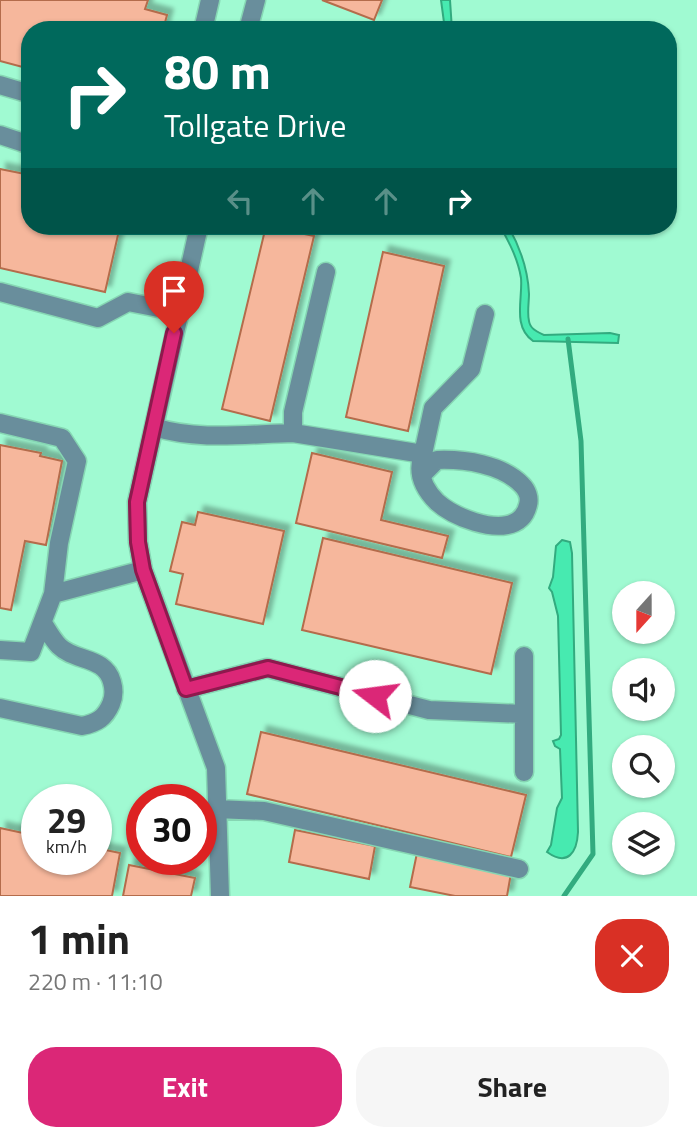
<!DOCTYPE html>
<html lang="en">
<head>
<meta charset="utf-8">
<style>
  :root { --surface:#fff; --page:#f6f6f6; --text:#222; --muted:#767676; --accent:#db2777 }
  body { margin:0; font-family:"Titillium Web",sans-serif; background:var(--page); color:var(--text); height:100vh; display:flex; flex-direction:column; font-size:26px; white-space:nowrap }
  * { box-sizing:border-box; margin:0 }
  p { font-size:23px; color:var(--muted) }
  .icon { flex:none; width:38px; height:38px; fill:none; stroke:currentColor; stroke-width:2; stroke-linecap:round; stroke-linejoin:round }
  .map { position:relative; height:896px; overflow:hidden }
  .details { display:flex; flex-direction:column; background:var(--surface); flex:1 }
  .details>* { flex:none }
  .banner { position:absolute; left:21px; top:21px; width:656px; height:214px; border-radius:28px; box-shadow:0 2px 5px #0004; background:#00695c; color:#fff; overflow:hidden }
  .needle { width:46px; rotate:201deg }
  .fabs { position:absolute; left:612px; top:581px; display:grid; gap:14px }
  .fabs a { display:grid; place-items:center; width:63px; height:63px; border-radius:50%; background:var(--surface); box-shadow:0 2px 5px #0004; font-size:35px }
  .speed { position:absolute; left:21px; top:784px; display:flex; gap:14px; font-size:35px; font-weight:700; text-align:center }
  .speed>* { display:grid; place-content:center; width:91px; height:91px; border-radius:50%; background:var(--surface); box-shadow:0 2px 5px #0004; line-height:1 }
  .speed small { font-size:18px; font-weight:400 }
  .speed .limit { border:10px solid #d22; background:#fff; color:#111 }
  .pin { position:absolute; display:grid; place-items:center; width:60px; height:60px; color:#fff; margin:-72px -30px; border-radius:50% 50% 50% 0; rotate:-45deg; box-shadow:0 0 7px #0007 }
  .pin .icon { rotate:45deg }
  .me { position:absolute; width:77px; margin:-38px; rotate:285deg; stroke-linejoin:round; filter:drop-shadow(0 0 5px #0008) }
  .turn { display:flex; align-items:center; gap:24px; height:147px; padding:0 28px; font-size:32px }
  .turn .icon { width:91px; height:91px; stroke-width:2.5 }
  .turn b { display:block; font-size:49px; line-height:60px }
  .lanes { display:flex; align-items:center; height:66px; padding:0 28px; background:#0003; justify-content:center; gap:35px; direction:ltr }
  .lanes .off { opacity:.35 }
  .round { display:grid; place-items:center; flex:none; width:74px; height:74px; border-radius:28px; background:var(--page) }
  .overview { display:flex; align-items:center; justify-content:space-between; height:119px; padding:0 28px }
  h1 { font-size:42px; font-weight:700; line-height:52px }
  .action { display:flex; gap:14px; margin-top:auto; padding:14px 28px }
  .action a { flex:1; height:80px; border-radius:28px; background:var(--accent); color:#fff; font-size:28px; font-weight:700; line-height:80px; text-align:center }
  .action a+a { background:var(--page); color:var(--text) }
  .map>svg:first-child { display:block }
  .water { fill:#47eab0; stroke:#32ab7f; stroke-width:2 }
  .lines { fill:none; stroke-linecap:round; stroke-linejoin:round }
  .stream { stroke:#32ab7f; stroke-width:5 }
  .building { fill:#f6b79c; stroke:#b46c4c; stroke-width:2; filter:url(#shadow) }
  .minor-casing { stroke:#86d6b3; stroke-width:21 }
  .minor { stroke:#698e9c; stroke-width:18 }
  .route-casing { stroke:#8e194d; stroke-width:18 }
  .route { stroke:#db2777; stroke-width:12 }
</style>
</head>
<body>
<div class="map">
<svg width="697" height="896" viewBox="0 0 697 896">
  <defs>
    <filter id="shadow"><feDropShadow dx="6" dy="-6" stdDeviation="2" flood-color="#0004"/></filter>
  </defs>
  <rect width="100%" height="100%" fill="#a0fad2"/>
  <path class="water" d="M441 0H450L452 30H445Z
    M500 226H508C520 247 528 269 529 294 529 302 527 313 529 321 530 329 538 332 544 335L610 333 619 335 618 343 533 341C512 326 523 299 521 278 518 259 509 242 500 226Z
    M562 540 570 542 572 553 578 832C577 852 568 867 547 852L551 845 557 808 562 798 560 749 555 746 553 741 559 739 561 735 558 616 552 592 549 588 553 577 556 546Z"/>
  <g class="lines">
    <path class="stream" d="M564 896 593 854 581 441 568 339"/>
  </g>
  <path class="building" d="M0 0H148L145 9 167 15 163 30H30V69L0 61Z
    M322 0H382L374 20Z
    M0 169 30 175V226H120L105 292 0 268Z
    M266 226 314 236 270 421 222 409Z
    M383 252 444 266 408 431 346 417Z
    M0 445 41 453 40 456 62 461 46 545 25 541 11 610 0 608Z
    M312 453 392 472 381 520 448 536 442 558 296 523Z
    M198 512 284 531 263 624 176 604 183 574 170 571 182 522 195 525Z
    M323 538 512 583 491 674 302 630Z
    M261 732 526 795 511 857 247 794Z
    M0 828 37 836V859H96V848L120 853 112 896H0Z
    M295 830 375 846 369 879 289 862Z
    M417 853 511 873 507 896H455L410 887Z
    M129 865 195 878 191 896H123Z"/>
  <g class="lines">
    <defs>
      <path id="minor" d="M203 30 210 0
        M248 30 256 0
        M0 85 30 94
        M0 135 30 145
        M199 226 137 502 138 542 143 570 216 768 220 896
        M0 292 98 318 128 302 179 312
        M0 423 62 438 77 461 59 543 53 594 31 652 0 650
        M154 427C198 441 247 434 293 433V412L326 272
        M293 433 423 454 433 408 471 369 485 314
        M421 476 437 460C464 459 502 464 522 485 527 490 530 498 528 505 522 530 495 528 475 522 462 518 448 512 437 502 424 489 416 473 423 454
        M53 594 143 570
        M186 689 267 668 429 710 524 714
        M0 708 82 726C97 723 105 718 111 704 114 697 114 689 112 682 105 656 75 662 59 646 53 640 48 631 43 623
        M524 772V656
        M217 809 264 811 519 869"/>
    </defs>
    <use href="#minor" class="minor-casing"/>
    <use href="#minor" class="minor"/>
  </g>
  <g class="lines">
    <defs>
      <path id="route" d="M174 333 137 502 138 542 143 570 186 689 268 668 375 696"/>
    </defs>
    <use href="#route" class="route-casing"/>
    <use href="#route" class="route"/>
  </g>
</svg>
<div class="fabs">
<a><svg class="needle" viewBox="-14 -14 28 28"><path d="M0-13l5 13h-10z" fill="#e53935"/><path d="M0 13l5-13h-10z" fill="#767676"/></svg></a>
<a><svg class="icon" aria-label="sound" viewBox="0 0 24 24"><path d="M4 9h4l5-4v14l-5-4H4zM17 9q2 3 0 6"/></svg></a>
<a><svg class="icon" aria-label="search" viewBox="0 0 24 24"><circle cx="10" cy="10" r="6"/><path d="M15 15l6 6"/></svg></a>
<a><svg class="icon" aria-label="layers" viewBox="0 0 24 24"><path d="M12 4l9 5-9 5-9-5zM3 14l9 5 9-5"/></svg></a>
</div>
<div class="speed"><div>29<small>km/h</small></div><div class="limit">30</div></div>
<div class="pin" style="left:174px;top:333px;background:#d93025"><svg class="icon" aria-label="arrive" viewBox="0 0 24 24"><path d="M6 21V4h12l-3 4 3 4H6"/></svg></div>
<svg class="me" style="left:375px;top:696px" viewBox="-20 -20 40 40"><circle r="19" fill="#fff"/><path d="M0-13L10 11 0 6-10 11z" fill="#db2777"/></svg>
<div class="banner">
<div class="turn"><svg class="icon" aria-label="right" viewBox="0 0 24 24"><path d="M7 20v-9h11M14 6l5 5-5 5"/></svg><div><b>80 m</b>Tollgate Drive</div></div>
<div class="lanes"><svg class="icon off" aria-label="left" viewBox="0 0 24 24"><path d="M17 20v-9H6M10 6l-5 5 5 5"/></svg><svg class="icon off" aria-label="ahead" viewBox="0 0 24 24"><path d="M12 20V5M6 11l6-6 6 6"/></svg><svg class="icon off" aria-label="ahead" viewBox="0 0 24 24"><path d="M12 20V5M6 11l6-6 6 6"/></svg><svg class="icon" aria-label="right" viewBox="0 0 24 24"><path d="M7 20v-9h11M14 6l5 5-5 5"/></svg></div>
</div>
</div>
<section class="details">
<div class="overview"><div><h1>1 min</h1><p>220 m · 11:10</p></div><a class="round" style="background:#d93025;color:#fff"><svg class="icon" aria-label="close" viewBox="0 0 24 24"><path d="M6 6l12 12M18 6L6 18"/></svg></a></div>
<div class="action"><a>Exit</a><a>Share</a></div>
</section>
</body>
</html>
